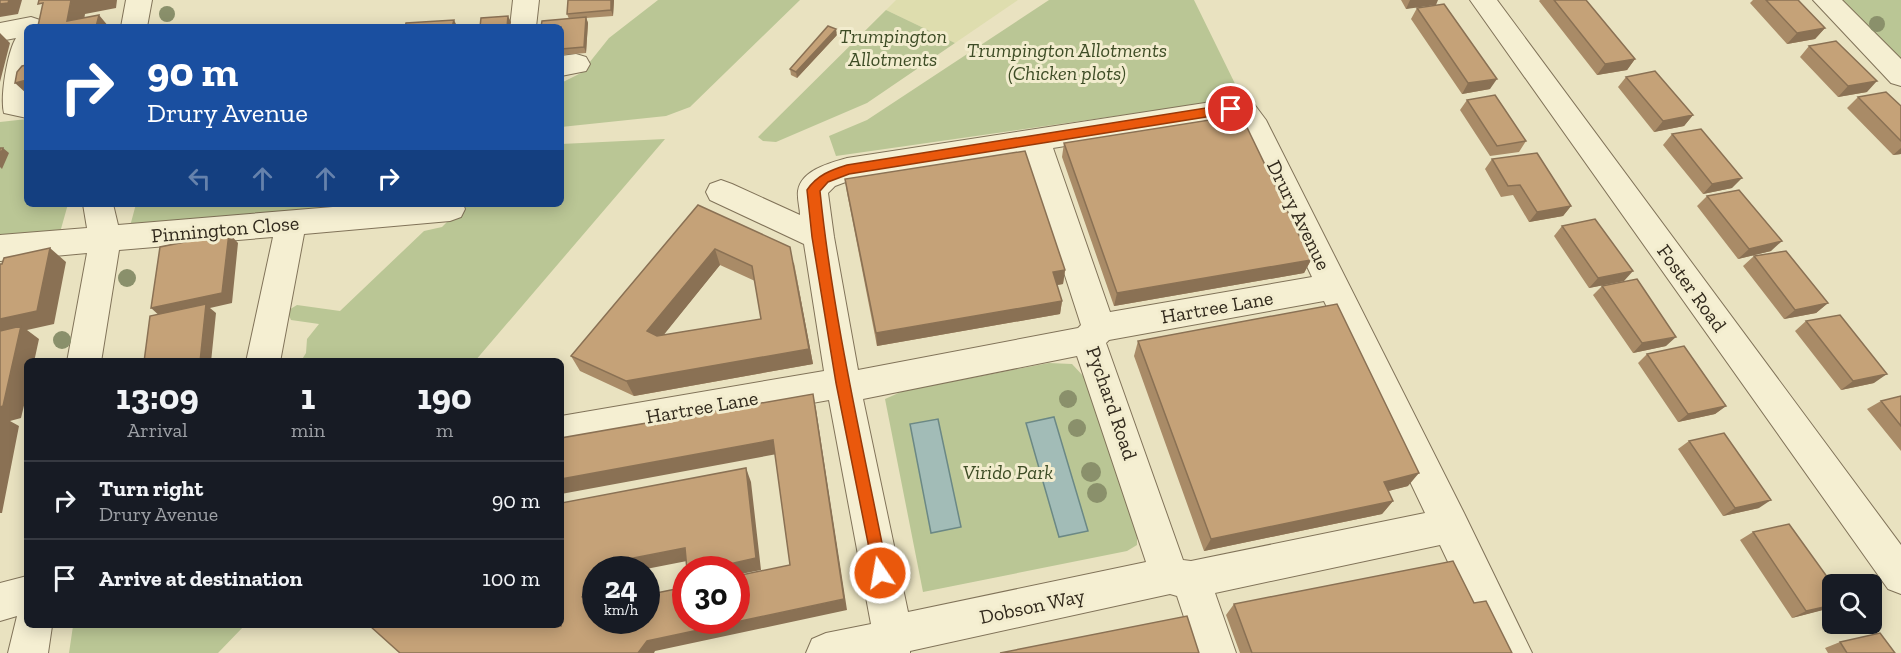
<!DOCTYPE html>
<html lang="en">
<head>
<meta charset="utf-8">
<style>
  :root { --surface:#171b24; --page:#20242c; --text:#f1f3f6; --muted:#9ea1a6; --line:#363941 }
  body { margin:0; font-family:"Zilla Slab",serif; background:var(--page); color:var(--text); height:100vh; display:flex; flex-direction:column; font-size:22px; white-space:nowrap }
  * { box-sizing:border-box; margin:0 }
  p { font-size:20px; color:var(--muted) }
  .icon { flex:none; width:33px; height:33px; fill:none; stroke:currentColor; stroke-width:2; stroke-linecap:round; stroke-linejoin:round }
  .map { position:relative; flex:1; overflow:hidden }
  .panel { position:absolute; left:24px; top:358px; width:540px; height:270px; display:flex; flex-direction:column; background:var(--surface); border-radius:9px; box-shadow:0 3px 15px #0003 }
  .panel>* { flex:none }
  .top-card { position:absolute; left:24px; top:24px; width:540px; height:183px; border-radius:9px; box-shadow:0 3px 15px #0003; background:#1a4fa0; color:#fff; overflow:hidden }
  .buttons { position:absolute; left:1822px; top:574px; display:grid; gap:12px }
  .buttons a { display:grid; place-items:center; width:60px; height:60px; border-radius:9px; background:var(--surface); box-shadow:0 3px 15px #0003; font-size:30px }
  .speed { position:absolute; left:582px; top:556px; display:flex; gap:12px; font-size:30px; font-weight:700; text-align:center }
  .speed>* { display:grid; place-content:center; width:78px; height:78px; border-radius:50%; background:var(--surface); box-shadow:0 3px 15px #0003; line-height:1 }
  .speed small { font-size:15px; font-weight:400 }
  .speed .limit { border:9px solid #d22; background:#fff; color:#111 }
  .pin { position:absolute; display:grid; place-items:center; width:51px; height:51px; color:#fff; margin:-26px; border:3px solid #fff; border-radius:50%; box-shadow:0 2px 6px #0007 }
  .me { position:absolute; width:66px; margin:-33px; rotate:348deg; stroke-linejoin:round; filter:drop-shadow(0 0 4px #0008) }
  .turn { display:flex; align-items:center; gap:21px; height:126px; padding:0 24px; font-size:27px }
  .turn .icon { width:78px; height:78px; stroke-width:2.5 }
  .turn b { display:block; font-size:42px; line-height:51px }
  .lanes { display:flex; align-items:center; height:57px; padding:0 24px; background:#0003; justify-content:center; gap:30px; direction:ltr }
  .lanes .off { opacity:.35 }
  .eta { display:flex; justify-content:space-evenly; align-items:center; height:102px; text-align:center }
  .eta b { font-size:36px; font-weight:700; line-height:42px }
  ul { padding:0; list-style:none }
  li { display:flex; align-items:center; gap:18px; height:78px; padding:0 24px; border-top:2px solid var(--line) }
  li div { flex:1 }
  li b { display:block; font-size:22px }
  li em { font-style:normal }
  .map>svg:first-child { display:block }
  .farmland { fill:#deddae }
  .green { fill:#bac695 }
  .water { fill:#a2bcb7; stroke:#6b8885; stroke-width:1.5 }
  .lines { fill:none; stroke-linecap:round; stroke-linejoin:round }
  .minor-casing { stroke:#817359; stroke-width:2 }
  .minor { fill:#f5efd2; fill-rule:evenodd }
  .tree { fill:#8a906b }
  .wall { fill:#a98b67; fill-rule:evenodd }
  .shaded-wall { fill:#8a7154 }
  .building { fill:#c5a278; stroke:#8a7154; stroke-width:1.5; fill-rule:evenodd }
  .route { fill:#ea580c; stroke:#983908; stroke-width:1.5 }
  .labels { text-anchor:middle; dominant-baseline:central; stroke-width:6; stroke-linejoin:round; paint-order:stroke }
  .park-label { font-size:20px; font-style:italic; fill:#3d4c25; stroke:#f2ecce }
  .street-label { font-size:20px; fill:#31291c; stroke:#f2ecce }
</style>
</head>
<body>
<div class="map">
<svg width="1901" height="653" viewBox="0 0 1901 653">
  <rect width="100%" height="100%" fill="#e9e2c0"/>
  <path class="farmland" d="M896 0H1018L955 43 886 10Z"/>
  <path class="green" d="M658 0H800L690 107 666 116 561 127V83L581 73 609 38Z
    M1049 0H1194L1242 98 836 156 829 136 867 120Z
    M1838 0H1901V63Z
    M886 10 955 43 867 103 776 142 763 141 758 137Z
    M27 119V204H68L59 236 0 243V122Z
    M665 139 475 361H301L306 353 307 339 319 324 291 320 287 311 297 305 340 311 424 231 442 227 465 204H561V144Z
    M136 204H447L129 230Z
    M1049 363 1072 364 1086 379 1137 534V545L1127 551 923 592 885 399 903 391Z
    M73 626H244L218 653H69Z"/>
  <path class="water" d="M1054 417 1088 531 1059 537 1026 423Z
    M938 419 961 527 931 533 910 424Z"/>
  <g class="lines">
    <defs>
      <path id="minor" d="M126 0H152L147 27H121Z
        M513 0H539L536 27H510Z
        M1470 0H1497L1901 545V594L1888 589Z
        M1813 0H1842L1901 59V86L1891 83Z
        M31 17 40 20 44 26 27 27V118L4 113C0 98 7 53 16 38L0 41V23Z
        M576 54 586 57 590 64 586 71 561 76V56Z
        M1231 99 1254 104 1266 120 1464 513 1532 653H1491L1440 545 1215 593 1236 653H1196L1177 596 1170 594 910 651V653H806L812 639 826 633 871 624 829 400 561 448V416L824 371 804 244 710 200 706 192 710 184 721 180 732 184 800 215C800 208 797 199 798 191 801 170 830 163 847 158ZM1231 119 1235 120 1240 126 1312 277 1110 312 1053 148ZM1025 152 1081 325 1078 328 858 370 834 237 828 193 835 186 851 180ZM1324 301 1425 513 1191 561 1183 560 1106 343 1109 340ZM1077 356 1146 562 908 612 863 399Z
        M83 204H113L118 225 369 204H463L465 209 461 217 450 221 304 234 280 362H246L273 237 119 250 101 362H67L87 253 0 261V235L87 228Z
        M27 576V626H52L48 653H8L17 616 0 621V583Z"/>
    </defs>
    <use href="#minor" class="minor-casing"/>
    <use href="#minor" class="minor"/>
  </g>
  <g class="tree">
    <circle cx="167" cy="14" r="8"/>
    <circle cx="1877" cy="24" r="8"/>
    <circle cx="127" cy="278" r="9"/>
    <circle cx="62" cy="340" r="9"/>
    <circle cx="1068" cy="399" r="9"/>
    <circle cx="1077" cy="428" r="9"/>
    <circle cx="1091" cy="472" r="10"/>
    <circle cx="1097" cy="493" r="10"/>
  </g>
  <path class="wall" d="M614 0 613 16 586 18 588 23 586 53 561 55V27L569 19 567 14Z
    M1401 0H1438L1406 9Z
    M1540 0H1586L1635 59 1627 70 1597 75 1539 1Z
    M1753 0H1798L1825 28 1815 39 1787 44 1750 3Z
    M1417 8 1490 89 1462 94 1411 19Z
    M837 35 797 78 791 75 790 69Z
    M1809 46 1867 92 1838 97 1800 57Z
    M1626 77 1693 115 1684 126 1654 132 1618 87Z
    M1858 97 1901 106V154L1893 155 1847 108Z
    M1467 100 1526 141 1519 152 1490 156 1460 110Z
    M1672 134 1732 188 1703 194 1663 145Z
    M1064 143 1311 260 1304 273 1114 306 1062 157Z
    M1492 159 1571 206 1563 216 1529 222 1513 195 1501 197 1485 169Z
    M845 179 1065 270 1063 284 1057 285 1062 301 1060 314 877 346 847 193Z
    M1707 196 1771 251 1738 259 1697 206Z
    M698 205 794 263 813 364 634 396 580 371 571 356ZM720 265 755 281 761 319 663 335Z
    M1562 226 1624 281 1589 288 1554 236Z
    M1754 256 1828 303 1816 313 1784 319 1743 266Z
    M1602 286 1666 346 1633 353 1593 295Z
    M1806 321 1874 383 1841 390 1795 331Z
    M1138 341 1408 486 1388 491 1393 501 1382 514 1204 551 1134 356Z
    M1647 354 1726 406 1715 414 1678 422 1638 363Z
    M1901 396V451L1867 409 1881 401Z
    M1689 441 1759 508 1723 516 1678 449Z
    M1753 532 1833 585V607L1792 618 1740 540Z
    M1234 604 1512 653H1240L1226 615Z
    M1840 642 1895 653H1828L1825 648Z"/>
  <path class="shaded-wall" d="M9 0H22L18 14 0 17V4Z
    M71 0H117L116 8 85 14 83 27 67 21Z
    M611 0H614L613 16 611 10Z
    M1410 0H1438L1436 5 1406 9Z
    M99 15 109 27H96Z
    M508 16 511 22 510 27H507Z
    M586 17 588 23 586 53 584 47Z
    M454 20 457 26 456 27H452Z
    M1825 28 1815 39 1787 44 1797 33Z
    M836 29 837 35 797 78 796 72Z
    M0 33 10 43 0 82Z
    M1635 59 1627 70 1597 75 1605 64Z
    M1497 79 1490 89 1462 94 1468 83Z
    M27 80V94L15 83Z
    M1877 81 1867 92 1838 97 1848 86Z
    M1693 115 1684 126 1654 132 1663 121Z
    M3 148 9 153 2 169 0 167V155Z
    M1901 148V154L1893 155Z
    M1742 178 1732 188 1703 194 1712 184Z
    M1571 206 1563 216 1529 222 1537 212Z
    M229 233 238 243 232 303 210 308 216 313 211 362H200L162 318 151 308Z
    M1782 241 1771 251 1738 259 1749 249Z
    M50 248 66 262 54 324 27 330 39 339 34 362H27V393L21 418 10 421 19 426 2 513H0V319Z
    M715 249 720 265 654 347 647 331Z
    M1311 260 1304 273 1114 306 1117 293Z
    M794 263 813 364 634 396 626 381 809 349Z
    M1065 270 1063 284 1051 286 1053 272Z
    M1633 271 1624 281 1589 288 1598 278Z
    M1062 301 1060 314 877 346 876 333Z
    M1828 303 1816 313 1784 319 1795 310Z
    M1676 337 1666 346 1633 353 1642 343Z
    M1887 374 1874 383 1841 390 1853 381Z
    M813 394 816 409 847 610 655 651 654 653H638L647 641 844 599Z
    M1726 406 1715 414 1678 422 1688 414Z
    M773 440 777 454 561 494V479Z
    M746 468 751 482 761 570 736 575V570H703Z
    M1419 473 1408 486 1373 495 1384 482Z
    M1771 500 1759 508 1723 516 1735 508Z
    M1393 501 1382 514 1204 551 1211 539Z
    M685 548 692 560 641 570H602V564Z
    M596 582V604L592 607 582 597Z
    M1833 605V607L1831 608 1792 618 1806 611Z"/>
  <path class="building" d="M0 0H9L8 3 0 4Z
    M39 0H71L67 21 99 15 96 27H33L38 26 43 3 38 4Z
    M568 0H611V10L567 14Z
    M1554 0H1586L1635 59 1605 64Z
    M1766 0H1798L1825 28 1797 33Z
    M1444 4 1497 79 1468 83 1417 8Z
    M508 16 507 27H480L481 18Z
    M586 17 584 47 561 49V27H541L542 21Z
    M454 20 452 27H405L406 23Z
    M828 26 836 29 796 72 790 69Z
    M1836 41 1877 81 1848 86 1809 46Z
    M27 65V80L15 83 17 72 22 66Z
    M1655 71 1693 115 1663 121 1626 77Z
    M1886 92 1901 106V141L1858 97Z
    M1495 95 1526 141 1497 146 1467 100Z
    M1241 115 1311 260 1117 293 1064 143Z
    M1701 129 1742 178 1712 184 1672 134Z
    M0 148H3L0 155Z
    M1025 151 1065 270 1053 272 1062 301 876 333 845 179Z
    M1537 153 1571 206 1537 212 1520 185 1508 186 1492 159Z
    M1739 190 1782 241 1749 249 1707 196Z
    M698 205 790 247 809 349 626 381 571 356ZM715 249 752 266 761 319 657 336 647 331Z
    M1595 219 1633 271 1598 278 1562 226Z
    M229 233 222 293 151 308 160 247Z
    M50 248 37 311 0 319V264H2L4 258Z
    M1786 251 1828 303 1795 310 1754 256Z
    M1637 279 1676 337 1642 343 1602 286Z
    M206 304 200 362H144L150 316Z
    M1337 304 1419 473 1384 482 1393 501 1211 539 1138 341Z
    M1840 315 1887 374 1853 381 1806 321Z
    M21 326 3 406 0 407V331Z
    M1684 346 1726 406 1688 414 1647 354Z
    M813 394 844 599 647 641 638 653H400L370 626H561V503L746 468 756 558 703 570H687L685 548 602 564V570H596V582L582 597 596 607V621H646V595L686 587V621H736V576L790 565 773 440 561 479V438Z
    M1901 396V426L1881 401Z
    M1724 433 1771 500 1735 508 1689 441Z
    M1789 524 1833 585V605L1806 611 1753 532Z
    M1453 561 1474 603 1486 601 1512 653H1252L1234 604Z
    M1187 616 1199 653H1000Z
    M1880 633 1895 653H1847L1840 642Z"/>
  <path class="route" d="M1231 104 1237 109 1231 113 849 174 828 182 820 191C833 319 863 446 888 573L886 578 880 581 875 578 836 383 812 237 807 190C817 175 831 170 847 165Z"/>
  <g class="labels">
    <g class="park-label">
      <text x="893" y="36">Trumpington<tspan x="893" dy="23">Allotments</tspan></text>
      <text x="1067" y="50">Trumpington Allotments<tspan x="1067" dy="23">(Chicken plots)</tspan></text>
      <text x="1008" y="472">Virido Park</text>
    </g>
    <g class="street-label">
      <text transform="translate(1299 215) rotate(64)">Drury Avenue</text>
      <text transform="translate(225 229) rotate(-5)">Pinnington Close</text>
      <text transform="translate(1692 288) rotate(54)">Foster Road</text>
      <text transform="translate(1217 307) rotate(-10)">Hartree Lane</text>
      <text transform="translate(1112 403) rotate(71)">Pychard Road</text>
      <text transform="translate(702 407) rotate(-10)">Hartree Lane</text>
      <text transform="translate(1032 606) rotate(-12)">Dobson Way</text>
    </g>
  </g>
</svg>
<div class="buttons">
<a><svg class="icon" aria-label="search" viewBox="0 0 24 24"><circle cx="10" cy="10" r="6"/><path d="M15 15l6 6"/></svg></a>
</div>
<div class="speed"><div>24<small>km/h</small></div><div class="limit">30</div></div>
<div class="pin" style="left:1231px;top:109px;background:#d93025"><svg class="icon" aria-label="arrive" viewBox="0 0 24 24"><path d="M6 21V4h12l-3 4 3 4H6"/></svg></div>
<svg class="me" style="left:880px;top:573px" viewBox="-20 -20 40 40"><circle r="17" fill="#ea580c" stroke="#fff" stroke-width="3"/><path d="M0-11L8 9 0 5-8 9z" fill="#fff"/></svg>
<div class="top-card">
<div class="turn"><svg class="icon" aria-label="right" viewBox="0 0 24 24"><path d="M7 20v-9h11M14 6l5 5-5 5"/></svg><div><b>90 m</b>Drury Avenue</div></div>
<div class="lanes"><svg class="icon off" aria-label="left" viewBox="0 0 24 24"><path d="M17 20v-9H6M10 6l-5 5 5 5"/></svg><svg class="icon off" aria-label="ahead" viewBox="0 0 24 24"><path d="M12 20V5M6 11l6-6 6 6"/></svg><svg class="icon off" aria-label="ahead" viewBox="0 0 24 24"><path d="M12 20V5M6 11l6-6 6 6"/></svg><svg class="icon" aria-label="right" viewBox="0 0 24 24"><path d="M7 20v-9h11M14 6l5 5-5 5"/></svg></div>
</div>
<section class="panel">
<div class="eta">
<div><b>13:09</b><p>Arrival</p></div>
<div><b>1</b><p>min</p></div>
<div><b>190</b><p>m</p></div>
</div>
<ul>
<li><svg class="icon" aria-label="right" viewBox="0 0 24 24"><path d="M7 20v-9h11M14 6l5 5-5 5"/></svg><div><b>Turn right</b><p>Drury Avenue</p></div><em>90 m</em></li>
<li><svg class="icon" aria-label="arrive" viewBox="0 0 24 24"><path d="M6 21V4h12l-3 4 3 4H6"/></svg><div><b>Arrive at destination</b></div><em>100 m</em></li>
</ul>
</section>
</div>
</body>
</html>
